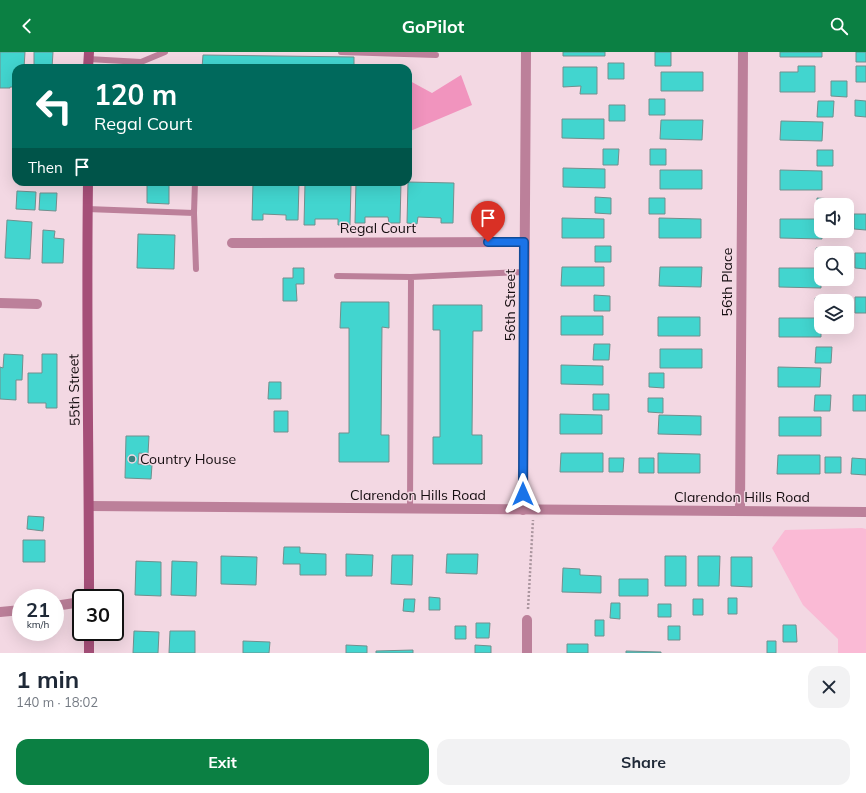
<!DOCTYPE html>
<html lang="en">
<head>
<meta charset="utf-8">
<style>
  :root { --surface:#fff; --page:#f2f2f3; --text:#1f2937; --muted:#747a83; --accent:#0b8043 }
  body { margin:0; font-family:Mulish,sans-serif; background:var(--page); color:var(--text); height:100vh; display:flex; flex-direction:column; font-size:15px; white-space:nowrap }
  * { box-sizing:border-box; margin:0 }
  p { font-size:13px; color:var(--muted) }
  .icon { flex:none; width:22px; height:22px; fill:none; stroke:currentColor; stroke-width:2; stroke-linecap:round; stroke-linejoin:round }
  .map { position:relative; height:601px; overflow:hidden }
  .panel { display:flex; flex-direction:column; background:var(--surface); flex:1 }
  .panel>* { flex:none }
  .top-card { position:absolute; left:12px; top:12px; width:400px; height:122px; border-radius:12px; box-shadow:0 4px 16px #0002; background:#00695c; color:#fff; overflow:hidden }
  .controls { position:absolute; left:814px; top:146px; display:grid; gap:8px }
  .controls a { display:grid; place-items:center; width:40px; height:40px; border-radius:8px; background:var(--surface); box-shadow:0 4px 16px #0002; font-size:20px }
  .speed { position:absolute; left:12px; top:537px; display:flex; gap:8px; font-size:20px; font-weight:700; text-align:center }
  .speed>* { display:grid; place-content:center; width:52px; height:52px; border-radius:50%; background:var(--surface); box-shadow:0 4px 16px #0002; line-height:1 }
  .speed small { font-size:10px; font-weight:400 }
  .speed .limit { border:2px solid #111; border-radius:6px; background:#fff; color:#111 }
  .pin { position:absolute; display:grid; place-items:center; width:34px; height:34px; color:#fff; margin:-41px -17px; border-radius:50% 50% 50% 0; rotate:-45deg; box-shadow:0 0 4px #0007 }
  .pin .icon { rotate:45deg }
  .me { position:absolute; width:44px; margin:-22px; rotate:0deg; stroke-linejoin:round; filter:drop-shadow(0 0 3px #0008) }
  .turn { display:flex; align-items:center; gap:14px; height:84px; padding:0 16px; font-size:18px }
  .turn .icon { width:52px; height:52px; stroke-width:2.5 }
  .turn b { display:block; font-size:28px; line-height:34px }
  .then { display:flex; align-items:center; height:38px; padding:0 16px; background:#0003; gap:8px; font-size:15px }
  .round { display:grid; place-items:center; flex:none; width:42px; height:42px; border-radius:12px; background:var(--page) }
  .summary { display:flex; align-items:center; justify-content:space-between; height:68px; padding:0 16px }
  h1 { font-size:24px; font-weight:700; line-height:30px }
  .primary-button { display:flex; gap:8px; margin-top:auto; padding:8px 16px }
  .primary-button a { flex:1; height:46px; border-radius:12px; background:var(--accent); color:#fff; font-size:16px; font-weight:700; line-height:46px; text-align:center }
  .primary-button a+a { background:var(--page); color:var(--text) }
  header { display:flex; justify-content:space-between; align-items:center; height:52px; padding:0 16px; background:var(--accent); color:#fff; font-size:18px; font-weight:700 }
  .map>svg:first-child { display:block }
  .green { fill:#fabad5 }
  .water { fill:#f194be }
  .building { fill:#42d5cf; stroke:#718f8d }
  .lines { fill:none; stroke-linecap:round; stroke-linejoin:round }
  .path { stroke:#ab969f; stroke-width:2.5; stroke-dasharray:2 2; stroke-linecap:butt }
  .service { stroke:#bc809a; stroke-width:6 }
  .minor { stroke:#bc809a; stroke-width:10 }
  .tertiary { stroke:#bc809a; stroke-width:10 }
  .secondary { stroke:#a54f78; stroke-width:10 }
  .route-casing { stroke:#114b97; stroke-width:10 }
  .route { stroke:#1a73e8; stroke-width:7 }
  .poi-dot { fill:#3b8380; stroke:#f3d8e3; stroke-width:1.5 }
  .labels { text-anchor:middle; dominant-baseline:central; stroke-width:3; stroke-linejoin:round; paint-order:stroke }
  .street-label { font-size:14px; fill:#140c0f; stroke:#f3d8e3 }
  .poi-label { font-size:14px; fill:#140c0f; stroke:#f3d8e3; text-anchor:start }
</style>
</head>
<body>
<header><svg class="icon" aria-label="back" viewBox="0 0 24 24"><path d="M15 5l-7 7 7 7"/></svg>GoPilot<svg class="icon" aria-label="search" viewBox="0 0 24 24"><circle cx="10" cy="10" r="6"/><path d="M15 15l6 6"/></svg></header>
<div class="map">
<svg width="866" height="601" viewBox="0 0 866 601">
  <rect width="100%" height="100%" fill="#f3d8e3"/>
  <path class="green" d="M862 476 866 477V601H838V587L803 553 772 496 785 478Z"/>
  <path class="water" d="M461 23 472 53 408 80V30L410 29 432 41Z"/>
  <path class="building" d="M0 0H25L24 16H16V35H10V36H0Z
    M34 0H53L52 16H34Z
    M563 0H605V4H563Z
    M655 0H671V14H655Z
    M780 0H822V5H780Z
    M856 0H866V10H856Z
    M203 3 354 5V16H190V15L202 16Z
    M608 11H624V27H608Z
    M798 14H815V40H780V20H798Z
    M856 14H866V30H856Z
    M563 15H597V42H580L581 34 563 35Z
    M661 20H703V39H661Z
    M831 29H847V45L831 44Z
    M649 47H665V63H649Z
    M855 48 866 49V65L855 64Z
    M818 49H834L833 65H817Z
    M609 53H625V69H609Z
    M562 67H604V87L562 86Z
    M661 68H703L702 88 660 87Z
    M781 69 823 70 822 89 780 88Z
    M603 97H619L618 113H603Z
    M650 97H666V113H650Z
    M817 98H833V114H817Z
    M563 116 605 117V136L563 135Z
    M660 118H702V137H660Z
    M780 118 822 119V138H780Z
    M147 130H169V152L147 151Z
    M253 130H299L298 168H286V163L263 162V168H252Z
    M356 130 401 131 400 171H389L388 165H365V171H355Z
    M408 130 454 131 453 171H441V166L418 165 417 172 407 171Z
    M305 131 351 133 350 173H338V167H315V173H304Z
    M17 139 36 140 35 158 16 157Z
    M40 141H57L56 159 39 158Z
    M595 145 611 146V162L595 161Z
    M649 146H665V162H649Z
    M817 146 833 147V153H821V162H817Z
    M854 162H866V178L854 177Z
    M562 166 604 167V186H562Z
    M659 166 701 167V186H659Z
    M780 167H821L822 187 780 186Z
    M7 168 32 170 30 207 5 206Z
    M43 178 55 179 54 186 64 187 63 211H42Z
    M138 182 175 183 174 217 137 216Z
    M595 194H611V210H595Z
    M816 196H832V201H821V212H816Z
    M855 201H866V217L855 216Z
    M562 215H604V234H561Z
    M660 215H702L701 235 659 234Z
    M293 216H304V232H296L297 249H283V226H293Z
    M779 216H821V236L779 235Z
    M594 243 610 244V259H594Z
    M855 245H866V261H855Z
    M815 246H831V249H821V262H815Z
    M341 250H389V276L382 275 381 383H389V410H339V381H349V276H340Z
    M433 253H482V279H473L472 383H482V412H433V385H440V278H433Z
    M561 264H603V283H561Z
    M658 265H700V284H658Z
    M779 266H821V285H779Z
    M594 292H610L609 308H593Z
    M816 295H832L831 311H815Z
    M660 297H702V316H660Z
    M4 302 23 303 22 328H16V348L0 347V315L3 316Z
    M42 302H57V356H46V351H28V321H42Z
    M561 313 603 314V333L561 332Z
    M778 315 821 316 820 335H778Z
    M649 321H664V336L649 335Z
    M269 330H281V347H268Z
    M593 342H609V358H593Z
    M815 343H831L830 359H814Z
    M853 343H866V359H853Z
    M648 346H663V361L648 360Z
    M274 359H288V380H274Z
    M560 362 602 363V382H560Z
    M659 363 701 364V383L658 382Z
    M779 365H821V384H779Z
    M126 384H149L148 402 139 401 138 412 152 413 151 427 125 426Z
    M561 401H603V420H560Z
    M658 401 700 402V421H658Z
    M778 403H820V422H777Z
    M825 405H841V421H825Z
    M609 406H624L623 420H609Z
    M639 406H654V421H639Z
    M852 406 866 407V423L851 422Z
    M28 464 44 465 43 479 27 477Z
    M23 488H45V510H23Z
    M284 495H300V501L326 502V523H300V512H283Z
    M346 502 373 503 372 524H346Z
    M447 502H478L477 522 446 521Z
    M392 503H413L412 533 391 532Z
    M221 504 257 505 256 533 221 532Z
    M665 504H686V534H665Z
    M698 504H720L719 534H698Z
    M731 505H752V535L731 534Z
    M136 509 161 510V544L135 543Z
    M172 509 197 510 196 544 171 543Z
    M563 516 580 517V523L601 524V541L562 540Z
    M619 527H648V544H619Z
    M429 545 440 546V558H429Z
    M728 546H737V562H728Z
    M404 547H415L414 560 403 559Z
    M693 547H703V563H693Z
    M611 551H620V567L610 566Z
    M658 552H671V565H658Z
    M595 568H604V584H595Z
    M476 571H490L489 586H476Z
    M783 573H796L797 590H783Z
    M455 574H466V587H455Z
    M668 574H680V588H668Z
    M134 579 159 580 158 601H133Z
    M170 579H195V601H169Z
    M243 589 270 590 269 601H243Z
    M767 589H776V601H767Z
    M567 592H588V601H567Z
    M346 593 367 594V601H346Z
    M475 593 491 594V601H475Z
    M413 598V601H376V599Z
    M626 599 661 600V601H626Z"/>
  <g class="lines">
    <path class="path" d="M528 557 533 468"/>
    <path class="service" d="M341 0 436 3
      M88 7 141 10V16
      M141 10 165 0
      M87 157 194 161 195 130
      M194 161 196 217
      M337 224 411 225
      M410 457 411 225 524 220"/>
    <path class="minor" d="M232 191 524 190
      M0 251 37 252
      M523 458 526 0
      M740 459 743 0
      M55 554 81 550
      M0 560 21 558
      M527 601V568"/>
    <path class="tertiary" d="M89 454 866 460"/>
    <path class="secondary" d="M88 16 89 0
      M88 130C86 269 89 407 89 546
      M89 601V580"/>
  </g>
  <g class="lines">
    <defs>
      <path id="route" d="M488 190H524L523 442"/>
    </defs>
    <use href="#route" class="route-casing"/>
    <use href="#route" class="route"/>
  </g>
  <circle class="poi-dot" cx="132" cy="407" r="4"/>
  <g class="labels">
    <g class="street-label">
      <text x="378" y="176">Regal Court</text>
      <text transform="translate(727 230) rotate(-90)">56th Place</text>
      <text transform="translate(510 253) rotate(-90)">56th Street</text>
      <text transform="translate(74 338) rotate(-91)">55th Street</text>
      <text x="418" y="443">Clarendon Hills Road</text>
      <text x="742" y="445">Clarendon Hills Road</text>
    </g>
    <g class="poi-label">
      <text x="140" y="407">Country House</text>
    </g>
  </g>
</svg>
<div class="controls">
<a><svg class="icon" aria-label="sound" viewBox="0 0 24 24"><path d="M4 9h4l5-4v14l-5-4H4zM17 9q2 3 0 6"/></svg></a>
<a><svg class="icon" aria-label="search" viewBox="0 0 24 24"><circle cx="10" cy="10" r="6"/><path d="M15 15l6 6"/></svg></a>
<a><svg class="icon" aria-label="layers" viewBox="0 0 24 24"><path d="M12 4l9 5-9 5-9-5zM3 14l9 5 9-5"/></svg></a>
</div>
<div class="speed"><div>21<small>km/h</small></div><div class="limit">30</div></div>
<div class="pin" style="left:488px;top:190px;background:#d93025"><svg class="icon" aria-label="arrive" viewBox="0 0 24 24"><path d="M6 21V4h12l-3 4 3 4H6"/></svg></div>
<svg class="me" style="left:523px;top:442px" viewBox="-20 -20 40 40"><path d="M0-17L14 15 0 8-14 15z" fill="#1a73e8" stroke="#fff" stroke-width="4"/></svg>
<div class="top-card">
<div class="turn"><svg class="icon" aria-label="left" viewBox="0 0 24 24"><path d="M17 20v-9H6M10 6l-5 5 5 5"/></svg><div><b>120 m</b>Regal Court</div></div>
<div class="then">Then<svg class="icon" aria-label="arrive" viewBox="0 0 24 24"><path d="M6 21V4h12l-3 4 3 4H6"/></svg></div>
</div>
</div>
<section class="panel">
<div class="summary"><div><h1>1 min</h1><p>140 m · 18:02</p></div><a class="round"><svg class="icon" aria-label="close" viewBox="0 0 24 24"><path d="M6 6l12 12M18 6L6 18"/></svg></a></div>
<div class="primary-button"><a>Exit</a><a>Share</a></div>
</section>
</body>
</html>
